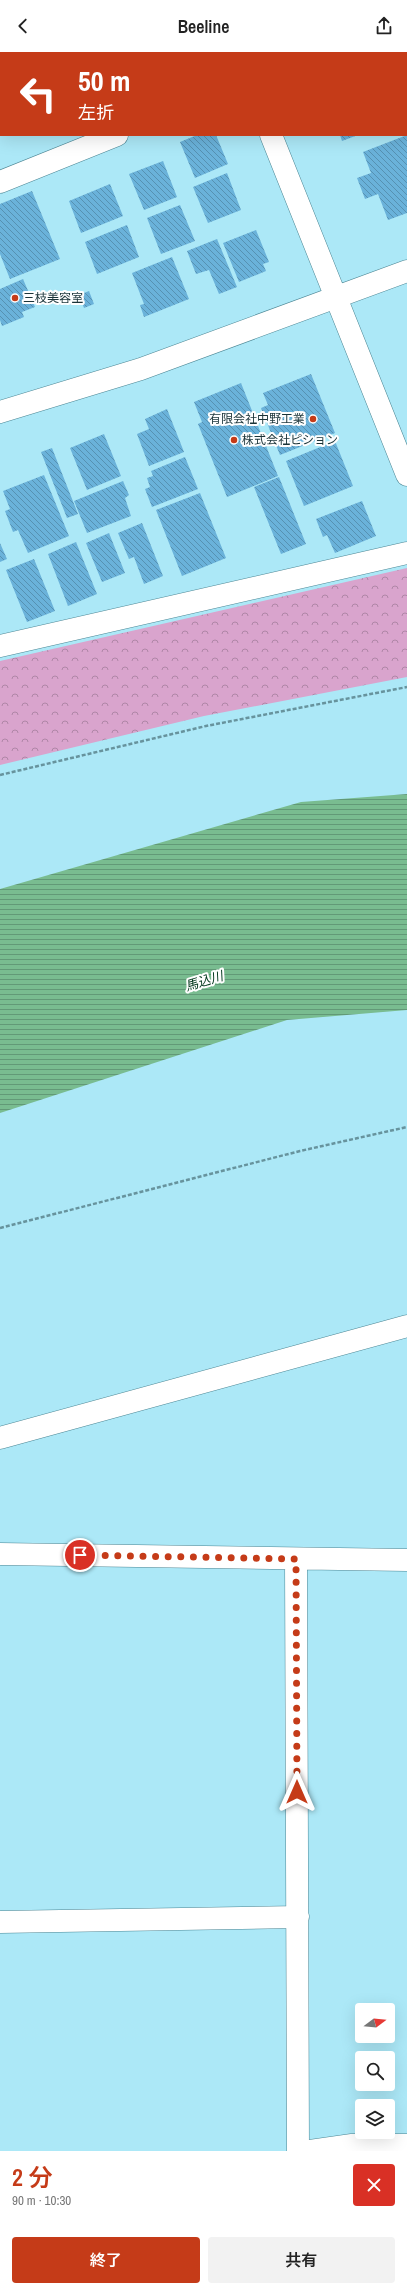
<!DOCTYPE html>
<html lang="ja">
<head>
<meta charset="utf-8">
<style>
  :root { --surface:#fff; --page:#f2f2f2; --text:#222; --muted:#767676; --accent:#c53b18 }
  body { margin:0; font-family:"Archivo Narrow","Noto Sans JP",sans-serif; background:var(--page); color:var(--text); height:100vh; display:flex; flex-direction:column; font-size:15px; white-space:nowrap }
  * { box-sizing:border-box; margin:0 }
  p { font-size:13px; color:var(--muted) }
  .icon { flex:none; width:22px; height:22px; fill:none; stroke:currentColor; stroke-width:2; stroke-linecap:round; stroke-linejoin:round }
  .map { position:relative; height:2099px; overflow:hidden }
  .drawer { display:flex; flex-direction:column; background:var(--surface); flex:1 }
  .drawer>* { flex:none }
  .banner { position:absolute; left:0px; top:0px; width:407px; height:84px; box-shadow:0 4px 16px #0002; background:#c53b18; color:#fff; overflow:hidden }
  .needle { width:26px; rotate:74deg }
  .tools { position:absolute; left:355px; top:1951px; display:grid; gap:8px }
  .tools a { display:grid; place-items:center; width:40px; height:40px; border-radius:4px; background:var(--surface); box-shadow:0 4px 16px #0002; font-size:20px }
  .pin { position:absolute; display:grid; place-items:center; width:34px; height:34px; color:#fff; margin:-17px; border:2px solid #fff; border-radius:50%; box-shadow:0 1px 4px #0007 }
  .me { position:absolute; width:44px; margin:-22px; rotate:0deg; stroke-linejoin:round; filter:drop-shadow(0 0 3px #0008) }
  .turn { display:flex; align-items:center; gap:14px; height:84px; padding:0 12px; font-size:18px }
  .turn .icon { width:52px; height:52px; stroke-width:2.5 }
  .turn b { display:block; font-size:28px; line-height:34px }
  .round { display:grid; place-items:center; flex:none; width:42px; height:42px; border-radius:4px; background:var(--page) }
  .head { display:flex; align-items:center; justify-content:space-between; height:68px; padding:0 12px }
  h1 { font-size:24px; font-weight:600; line-height:30px; color:var(--accent) }
  .cta { display:flex; gap:8px; margin-top:auto; padding:8px 12px }
  .cta a { flex:1; height:46px; border-radius:4px; background:var(--accent); color:#fff; font-size:16px; font-weight:600; line-height:46px; text-align:center }
  .cta a+a { background:var(--page); color:var(--text) }
  header { display:flex; justify-content:space-between; align-items:center; height:52px; padding:0 12px; background:var(--surface); font-size:18px; font-weight:600 }
  .map>svg:first-child { display:block }
  .forest { fill:url(#forest-crowns) }
  .water { fill:url(#water-rules) }
  .building { fill:url(#building-back-hatch) }
  .lines { fill:none; stroke-linecap:round; stroke-linejoin:round }
  .street-casing { stroke:#4c8694; stroke-width:23 }
  .secondary-casing { stroke:#4c8694; stroke-width:23 }
  .path { stroke:#67939d; stroke-width:2.5; stroke-dasharray:4 2; stroke-linecap:butt }
  .street { stroke:#fff; stroke-width:22 }
  .secondary { stroke:#fff; stroke-width:22 }
  .route { stroke:#c53b18; stroke-width:7; stroke-dasharray:0 12.6 }
  .poi-dot { fill:#c53b18; stroke:#fefefe; stroke-width:1.5 }
  .labels { text-anchor:middle; dominant-baseline:central; stroke-width:4; stroke-linejoin:round; paint-order:stroke }
  .poi-label { font-size:12px; fill:#1a3338; stroke:#fefefe; text-anchor:start }
  .water-label { font-size:13px; font-style:italic; fill:#00371b; stroke:#fefefe }
</style>
</head>
<body>
<header><svg class="icon" aria-label="back" viewBox="0 0 24 24"><path d="M15 5l-7 7 7 7"/></svg>Beeline<svg class="icon" aria-label="share" viewBox="0 0 24 24"><path d="M12 15V3M7 8l5-5 5 5M5 13v7h14v-7"/></svg></header>
<div class="map">
<svg width="407" height="2099" viewBox="0 0 407 2099">
  <defs>
    <pattern id="forest-crowns" width="20" height="18" patternUnits="userSpaceOnUse"><rect width="20" height="18" fill="#d9a4cd"/><path d="M2 6a3 3 0 1 1 6 0M12 15a3 3 0 1 1 6 0" fill="none" stroke="#af86a7"/></pattern>
    <pattern id="water-rules" width="6" height="5" patternUnits="userSpaceOnUse"><rect width="6" height="5" fill="#79bc90"/><path d="M0 2.5h6" fill="none" stroke="#629977"/></pattern>
    <pattern id="building-back-hatch" width="6" height="6" patternUnits="userSpaceOnUse"><rect width="6" height="6" fill="#6ab2da"/><path d="M-1 5l2 2M0 0l6 6M5-1l2 2" fill="none" stroke="#5691b2"/></pattern>
  </defs>
  <rect width="100%" height="100%" fill="#ace8f7"/>
  <path class="forest" d="M407 516V625L204 664 0 713V609Z"/>
  <path class="water" d="M407 742V958L287 968 0 1061V837L301 750Z"/>
  <path class="building" d="M197 83H216L228 112 195 126 180 90Z
    M340 83H358L342 89Z
    M407 83V161L388 168 378 142 365 147 357 126 371 121 363 100Z
    M163 109 177 145 144 158 129 122Z
    M227 121 241 158 208 171 193 135Z
    M110 132 123 164 81 181 69 149Z
    M32 139 60 207 10 227 0 202V152Z
    M180 153 195 189 161 202 147 166Z
    M127 173 139 205 97 222 85 190Z
    M256 178 269 210 263 212 266 219 239 230 223 191Z
    M217 187 237 235 219 242 209 218 196 222 187 199Z
    M172 205 189 247 144 265 140 253 144 252 132 221Z
    M23 227 35 255 22 260 24 265 2 274 0 268V237Z
    M89 239 94 252 84 256 79 243Z
    M311 322 335 381 280 403 261 356 268 353 263 341Z
    M241 331 278 424 227 445 198 372 202 370 194 350Z
    M167 357 184 400 149 414 137 382 149 377 145 367Z
    M104 382 121 424 87 438 70 396Z
    M335 389 353 434 304 454 286 409Z
    M52 396 78 462 67 466 41 400Z
    M185 405 198 437 152 455 145 437 150 435 147 426 153 424 151 419Z
    M44 423 69 484 28 501 18 478 13 480 5 459 10 457 3 439Z
    M279 425 306 492 281 502 254 435Z
    M123 429 129 443 125 446 131 464 87 481 74 449Z
    M200 441 226 506 182 524 156 458Z
    M362 449 376 484 335 501 327 483 323 485 316 467Z
    M142 471 163 524 144 532 134 505 129 507 118 481Z
    M109 481 125 521 102 530 86 491Z
    M76 490 97 542 68 554 48 502Z
    M0 491 7 507 0 510Z
    M34 507 55 559 27 570 6 518Z"/>
  <g class="lines">
    <defs>
      <path id="street" d="M48 0 49 1
        M327 1 330 0
        M0 130 117 83
        M0 594 407 501
        M0 1386 407 1274
        M0 1502 407 1508
        M296 1507 298 2099
        M0 1870 298 1865"/>
      <path id="secondary" d="M238 0 239 1
        M271 83 407 423
        M0 360 141 317 407 219
        M310 2099 352 2093H407"/>
    </defs>
    <use href="#street" class="street-casing"/>
    <use href="#secondary" class="secondary-casing"/>
    <path class="path" d="M0 723 206 674 407 635
      M0 1176 300 1099 407 1075"/>
    <use href="#street" class="street"/>
    <use href="#secondary" class="secondary"/>
  </g>
  <g class="lines">
    <path class="route" d="M80 1503 296 1507 297 1740"/>
  </g>
  <g class="poi-dot">
    <circle cx="15" cy="246" r="4"/>
    <circle cx="313" cy="367" r="4"/>
    <circle cx="234" cy="388" r="4"/>
  </g>
  <g class="labels">
    <g class="poi-label">
      <text x="23" y="246">三枝美容室</text>
      <text x="305" y="367" text-anchor="end">有限会社中野工業</text>
      <text x="242" y="388">株式会社ピション</text>
    </g>
    <g class="water-label">
      <text transform="translate(204 929) rotate(-17)">馬込川</text>
    </g>
  </g>
</svg>
<div class="tools">
<a><svg class="needle" viewBox="-14 -14 28 28"><path d="M0-13l5 13h-10z" fill="#e53935"/><path d="M0 13l5-13h-10z" fill="#767676"/></svg></a>
<a><svg class="icon" aria-label="search" viewBox="0 0 24 24"><circle cx="10" cy="10" r="6"/><path d="M15 15l6 6"/></svg></a>
<a><svg class="icon" aria-label="layers" viewBox="0 0 24 24"><path d="M12 4l9 5-9 5-9-5zM3 14l9 5 9-5"/></svg></a>
</div>
<div class="pin" style="left:80px;top:1503px;background:#d93025"><svg class="icon" aria-label="arrive" viewBox="0 0 24 24"><path d="M6 21V4h12l-3 4 3 4H6"/></svg></div>
<svg class="me" style="left:297px;top:1740px" viewBox="-20 -20 40 40"><path d="M0-17L14 15 0 8-14 15z" fill="#c53b18" stroke="#fff" stroke-width="4"/></svg>
<div class="banner">
<div class="turn"><svg class="icon" aria-label="left" viewBox="0 0 24 24"><path d="M17 20v-9H6M10 6l-5 5 5 5"/></svg><div><b>50 m</b>左折</div></div>
</div>
</div>
<section class="drawer">
<div class="head"><div><h1>2 分</h1><p>90 m · 10:30</p></div><a class="round" style="background:#d93025;color:#fff"><svg class="icon" aria-label="close" viewBox="0 0 24 24"><path d="M6 6l12 12M18 6L6 18"/></svg></a></div>
<div class="cta"><a>終了</a><a>共有</a></div>
</section>
</body>
</html>
